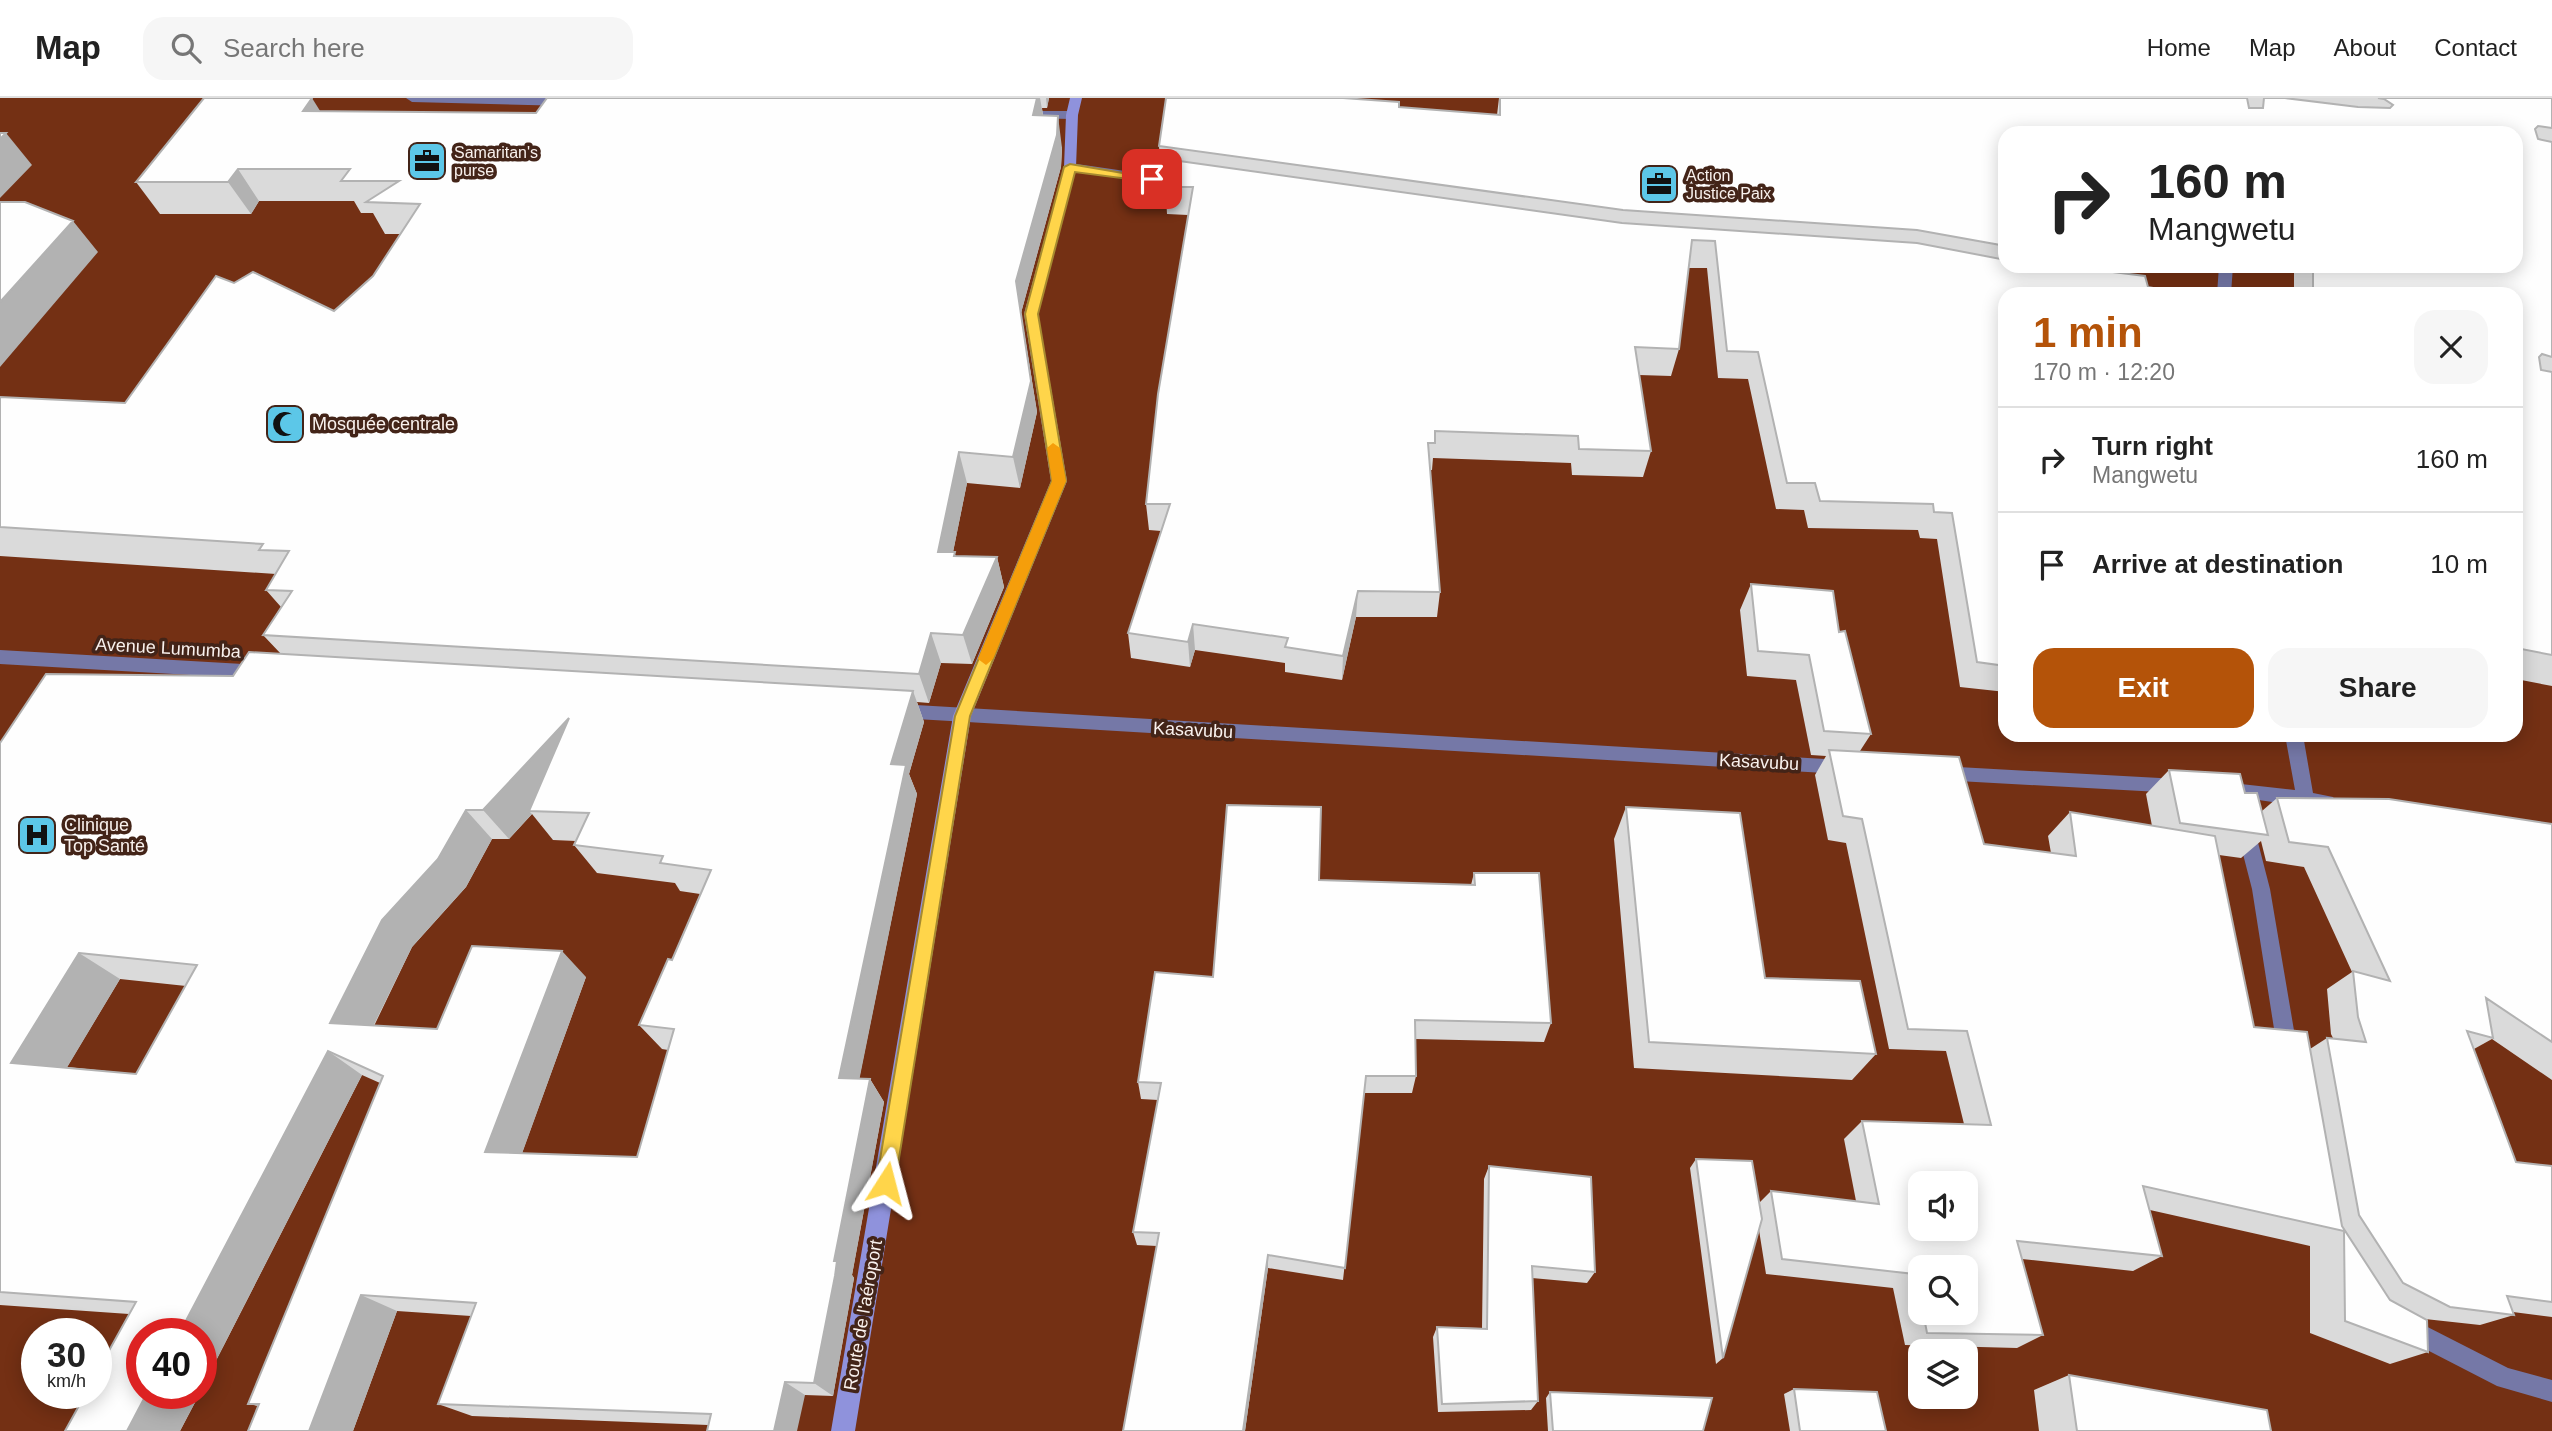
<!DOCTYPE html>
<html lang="en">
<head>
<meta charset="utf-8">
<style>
  :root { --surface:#fff; --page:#f6f6f6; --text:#222; --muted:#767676; --line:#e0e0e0; --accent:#b45309 }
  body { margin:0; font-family:Arial,sans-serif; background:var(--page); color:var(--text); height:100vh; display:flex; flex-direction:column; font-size:26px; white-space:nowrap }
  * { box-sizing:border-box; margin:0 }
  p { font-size:23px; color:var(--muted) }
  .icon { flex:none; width:38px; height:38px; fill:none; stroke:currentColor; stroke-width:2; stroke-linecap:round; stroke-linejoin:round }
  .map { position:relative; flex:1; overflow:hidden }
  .panel { position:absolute; left:1998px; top:189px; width:525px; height:455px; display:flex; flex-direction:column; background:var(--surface); border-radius:21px; box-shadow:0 4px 18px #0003 }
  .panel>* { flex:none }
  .guide { position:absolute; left:1998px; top:28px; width:525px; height:147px; border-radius:21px; box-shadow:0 4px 18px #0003; background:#fff; color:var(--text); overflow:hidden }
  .buttons { position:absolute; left:1908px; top:1073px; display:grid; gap:14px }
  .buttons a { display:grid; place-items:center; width:70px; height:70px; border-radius:14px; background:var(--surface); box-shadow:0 4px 18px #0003; font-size:35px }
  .speed { position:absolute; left:21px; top:1220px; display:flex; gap:14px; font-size:35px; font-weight:700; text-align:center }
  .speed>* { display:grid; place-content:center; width:91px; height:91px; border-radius:50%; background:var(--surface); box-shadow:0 4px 18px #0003; line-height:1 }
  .speed small { font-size:18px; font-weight:400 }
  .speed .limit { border:10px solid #d22; background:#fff; color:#111 }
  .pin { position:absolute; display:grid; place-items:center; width:60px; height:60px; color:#fff; margin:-30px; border-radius:14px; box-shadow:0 4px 10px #0006 }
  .me { position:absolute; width:77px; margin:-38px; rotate:9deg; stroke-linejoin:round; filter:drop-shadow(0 0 5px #0008) }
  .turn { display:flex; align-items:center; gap:24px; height:147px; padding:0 35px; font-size:32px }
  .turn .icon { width:91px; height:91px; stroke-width:2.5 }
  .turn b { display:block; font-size:49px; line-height:60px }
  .round { display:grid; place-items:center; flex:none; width:74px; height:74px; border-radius:21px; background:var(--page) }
  .head { display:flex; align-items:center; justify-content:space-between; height:119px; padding:0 35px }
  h1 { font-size:42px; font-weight:800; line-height:52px; color:var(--accent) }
  .button { display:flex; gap:14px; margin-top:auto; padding:14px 35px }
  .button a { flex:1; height:80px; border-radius:21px; background:var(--accent); color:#fff; font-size:28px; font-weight:800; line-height:80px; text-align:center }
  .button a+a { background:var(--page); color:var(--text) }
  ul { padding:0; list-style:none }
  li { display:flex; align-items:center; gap:21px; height:105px; padding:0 35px; border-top:2px solid var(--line) }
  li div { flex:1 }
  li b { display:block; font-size:26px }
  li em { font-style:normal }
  header { display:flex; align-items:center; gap:42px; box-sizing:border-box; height:98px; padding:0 35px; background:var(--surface); border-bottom:2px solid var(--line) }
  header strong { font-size:33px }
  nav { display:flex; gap:38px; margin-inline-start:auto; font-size:24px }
  .search { width:490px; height:63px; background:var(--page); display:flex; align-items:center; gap:18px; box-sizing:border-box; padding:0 24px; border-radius:21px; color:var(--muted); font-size:26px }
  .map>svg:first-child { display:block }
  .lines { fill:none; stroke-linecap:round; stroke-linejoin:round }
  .lane { fill:#7578a7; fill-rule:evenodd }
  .street { fill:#7578a7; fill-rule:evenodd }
  .secondary { fill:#8f92dc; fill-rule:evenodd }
  .wall { fill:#dadada; fill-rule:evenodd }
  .shaded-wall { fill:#b2b2b2 }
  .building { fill:#fefefe; stroke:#b2b2b2; stroke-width:2; fill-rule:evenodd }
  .route { fill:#ffd54a; stroke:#a68a30; stroke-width:2 }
  .slow { fill:#f59e0b }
  .labels { text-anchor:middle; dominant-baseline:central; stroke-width:7; stroke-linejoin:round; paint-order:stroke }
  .far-poi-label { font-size:16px; fill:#f9f1ed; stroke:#432418; text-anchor:start }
  .poi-label { font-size:18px; fill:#f9f1ed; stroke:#432418; text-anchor:start }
  .street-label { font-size:18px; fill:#f9f1ed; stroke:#432418 }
</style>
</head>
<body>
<header>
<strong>Map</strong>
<div class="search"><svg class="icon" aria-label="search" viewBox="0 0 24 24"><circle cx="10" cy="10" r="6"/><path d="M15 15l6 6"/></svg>Search here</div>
<nav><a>Home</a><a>Map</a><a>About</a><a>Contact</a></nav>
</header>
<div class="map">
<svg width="2552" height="1333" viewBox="0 0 2552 1333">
  <rect width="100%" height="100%" fill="#743014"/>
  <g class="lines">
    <path class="lane" d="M2245 721 2251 724 2254 729 2270 791 2298 956 2295 963 2288 965 2281 963 2278 956 2252 791 2236 729 2239 724Z
      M2406 1218 2508 1270 2552 1282V1304L2497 1288 2398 1237 2395 1229 2398 1221Z"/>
    <path class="street" d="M406 0H569L575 4 569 8 412 4Z
      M1016 13H1072L1078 17 1072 21 1020 20 1016 19Z
      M1070 65 1180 81 1186 85 1180 89 1066 72V66Z
      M2219 168H2233L2231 196H2217Z
      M0 552 260 567 268 574 260 581 0 566Z
      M899 606 1842 662 1848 664 1851 669 1848 674 1842 676 899 620 893 618 890 613 893 608Z
      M2285 637H2303L2313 695 2333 699 2336 704 2333 709 2327 712 2217 696 2214 691 2217 686 2223 684 2295 692Z
      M1940 668 2178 681 2184 683 2187 688 2184 693 2178 695 1940 682 1934 680 1931 675 1934 670Z"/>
    <path class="secondary" d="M1070 0H1082L1078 17 1076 69 1038 216 1067 383 971 618 855 1333H831L953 618 1051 383 1024 216 1064 69 1066 17Z"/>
  </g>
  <path class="wall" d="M547 0H1049L1047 10H1042L1043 17 1062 50 1061 69 1021 215 1037 314 1020 390 967 385 953 454 956 458 997 459 1004 489 972 566 941 565 929 605 917 604 924 624 909 676 917 696 859 981H870L884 1004 852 1177 854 1180 833 1298 805 1297 708 1327 472 1318 438 1306 471 1218 397 1213 353 1333H248L258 1308 248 1306 380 985 362 977 201 1292V1236L142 1295H200L180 1333H65L129 1216 0 1207V645L233 578 281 556 263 537 281 509 266 492 276 476 0 458V299L125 305 234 185 334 213 373 178 400 136H385L373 115H361L354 103H259L251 116H160L136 84 320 13 536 15ZM532 716 553 742 576 743 574 747 597 775 675 785 680 793 700 796 672 862 639 927 662 951 668 952 637 1059 522 1055 586 879 437 931 374 928 412 849 466 789 492 741H509ZM120 881 186 888 136 976 67 969Z
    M1499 0H2552V588L2516 581V196H2294V168H2516V35H2006V168H2089V171L2006 196V594L1960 589 1937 441 1920 440 1918 432 1808 430 1804 412 1776 411 1748 281 1718 280 1707 170H1688L1679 251 1671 278 1639 277 1651 353 1643 379 1572 377 1571 365 1433 360 1432 372H1430L1440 494 1437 519H1356L1342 582 1285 574V565L1195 552 1190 569 1131 560 1128 535 1161 433 1149 432 1146 406 1188 117 1167 116 1166 99H1158L1156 71 1160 61 1159 48 1399 9 1497 17Z
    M1751 486 1839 534 1871 636 1860 653 1984 746 2051 755 2048 738 2070 714 2152 728 2146 696 2169 672 2245 695 2262 713 2277 700 2552 726V982L2492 941 2474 951 2516 1064 2552 1068V1219L2513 1214 2514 1217 2480 1227 2425 1221 2428 1254 2390 1266 2310 1235V1148L2150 1112 2162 1158 2133 1173 2022 1161 2043 1237 2017 1250 1905 1247 1893 1190 1766 1176 1759 1132 1723 1260 1716 1266 1690 1070 1696 1061 1759 1105 1771 1093 1856 1103 1844 1041 1862 1023 1964 1026 1946 953 1889 951 1846 745 1828 742 1815 677 1826 658 1811 657 1796 582 1747 578 1740 512ZM2261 743 2266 763 2304 769 2352 874 2327 891 2331 936 2333 940H2327L2310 951 2254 929 2219 757 2241 760ZM1920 1169 1965 1214H1920Z
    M1626 709 1765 880 1876 956 1852 982 1634 970 1614 741Z
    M1474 775 1551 925 1544 944 1415 941 1416 978 1412 995H1364L1343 1182 1268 1170 1245 1333H1123L1157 1148 1137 1147 1133 1134 1158 1002 1141 1001 1138 984 1213 879 1319 782 1471 787Z
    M1489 1068 1595 1174 1587 1185 1532 1180 1538 1303 1531 1312 1438 1314 1433 1239 1437 1229 1482 1230 1484 1081Z
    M2069 1277 2271 1333H2039L2034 1292Z
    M1794 1291 1886 1333H1790L1784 1296Z
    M1550 1294 1703 1333H1548L1546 1300Z"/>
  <path class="shaded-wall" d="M312 0 332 32 303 13Z
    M1037 0H1040L1044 23 1033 17Z
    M1046 0H1049L1047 10Z
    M1058 18 1062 50 1061 69 1021 215 1037 314 1020 390 1013 359 1016 183Z
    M6 35 32 67 0 100V41Z
    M238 71 259 103 251 116 228 84Z
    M73 123 98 154 0 269V204Z
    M959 354 967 385 947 484 938 454Z
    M997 459 1004 489 972 566 963 537Z
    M1358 493 1356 519 1342 582 1343 558Z
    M1193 526 1195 552 1190 569 1188 544Z
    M931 535 941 565 929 605 919 576Z
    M913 593 924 624 909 676 917 696 855 1003 839 980 891 666Z
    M569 620 529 713 532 716 509 741 483 712Z
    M466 712 492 741 466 789 412 849 363 949 330 925 382 822Z
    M562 853 586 879 515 1075 485 1054Z
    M79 855 120 881 56 988 11 965Z
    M328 953 362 977 201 1292V1236H179Z
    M870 981 884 1004 852 1177 854 1180 833 1298 814 1285 834 1163Z
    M1268 1157V1170L1245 1333H1243Z
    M361 1197 397 1213 353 1333H309Z
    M785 1284 805 1297 797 1333H774Z
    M147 1295H200L180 1333H127Z"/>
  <path class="building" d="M204 0H312L303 13 536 15 547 0H1037L1033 17 1058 18 1057 37 1016 183 1031 283 1013 359 959 354 938 454H955L954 458 997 459 963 537 931 535 919 576 263 537 292 493 266 492 289 453 259 452 263 446 0 429V299L125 305 216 178 234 185 253 174 334 213 373 178 420 106 366 104 399 83H341L350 71H238L228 84H136Z
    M1166 0H1343L1399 4V9L1500 17V0H2247L2249 10H2263L2264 0H2285L2358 9 2390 10 2393 7 2384 1 2378 0H2552V30L2538 28 2535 31 2538 41 2552 44V259L2542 256 2539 259 2541 272 2552 274V557L2516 550V196H2313V168H2516V35H2006V148L1917 132 1623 112 1159 48Z
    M0 35H6L0 41Z
    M1158 60 1622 125 1917 145 2006 162V168H2038L2055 171H2086L2089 168V171L2145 178 2148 189 2185 196H2006V568L1977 564 1952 415 1934 414 1933 406 1820 403 1815 385H1787L1758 254 1727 253 1715 143 1692 142 1679 251 1635 249 1651 353 1579 351 1578 338 1435 333V345H1428L1440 494 1358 493 1343 558 1285 549 1288 540 1193 526 1188 544 1128 535 1170 406H1146L1158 296 1193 89H1165L1168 71H1156Z
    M0 104H25L73 123 0 204Z
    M1751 486 1833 493 1839 534 1845 533 1871 636 1824 633 1809 557 1758 553Z
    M249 554 913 593 891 666 906 667 839 980 870 981 834 1163H837L835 1178 814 1285 785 1284 774 1333H707L711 1316 438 1306 476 1205 361 1197 309 1333H248L259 1306H248L383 978 328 953 179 1236H142V1295H147L127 1333H65L86 1295H96V1276L136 1204 0 1194V645L46 576 233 578ZM569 620 529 713 589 715 574 747 663 758 660 765 711 772 672 862 668 861 639 927 674 931 637 1059 485 1054 562 853 472 848 437 931 330 925 382 822 438 761 466 712H483ZM79 855 197 867 136 976 11 965Z
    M1829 652 1959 659 1984 746 2076 758 2070 714 2215 738 2254 929 2307 934 2342 1128 2390 1202 2427 1222 2428 1254 2345 1223 2344 1133 2143 1088 2162 1158 2017 1143 2043 1237 1927 1235 1923 1214H1965V1169H1920V1202L1914 1176 1782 1161 1771 1093 1879 1106 1862 1023 1991 1027 1967 933 1908 931 1862 721 1843 718ZM1920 1085H1965V1130H1920Z
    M2169 672 2240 676 2245 695H2257L2268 737 2180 725Z
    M2277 700 2389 701 2552 726V944L2486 900 2493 940 2467 933 2516 1064 2552 1068V1204L2507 1198 2514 1217 2450 1209 2403 1185 2359 1117 2327 940 2366 944 2358 919 2353 873 2390 883 2328 749 2289 744Z
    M1227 707 1321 709 1319 782 1475 787 1474 775H1539L1551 925 1415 922 1416 978H1366L1345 1170 1268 1157 1243 1333H1123L1159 1135 1133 1134 1161 985 1138 984 1155 874 1213 879Z
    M1626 709 1740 715 1765 880 1860 883 1876 956 1649 944Z
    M1696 1061 1752 1063 1762 1121 1723 1260Z
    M1489 1068 1591 1079 1595 1174 1532 1168 1538 1303 1442 1306 1437 1229 1487 1231Z
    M2069 1277 2267 1312 2271 1333H2077Z
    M1794 1291 1877 1294 1886 1333H1800Z
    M1550 1294 1712 1300 1703 1333H1553Z"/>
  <path class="route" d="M1070 66 1158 81 1152 84 1075 74 1038 216 1066 383 970 618 895 1085 892 1092 886 1094 879 1092 876 1085 955 618 1052 383 1025 216 1064 69Z"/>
  <path class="slow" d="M1053 345 1060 350 1066 383 993 561 986 567 978 561 1052 383 1047 350Z"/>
  <defs>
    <symbol id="office-square" viewBox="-11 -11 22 22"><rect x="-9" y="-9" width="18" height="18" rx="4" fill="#5cc7e8" stroke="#432418"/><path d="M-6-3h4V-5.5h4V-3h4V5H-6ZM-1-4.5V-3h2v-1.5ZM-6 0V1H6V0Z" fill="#111"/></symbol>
    <symbol id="mosque-square" viewBox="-11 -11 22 22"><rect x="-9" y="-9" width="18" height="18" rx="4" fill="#5cc7e8" stroke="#432418"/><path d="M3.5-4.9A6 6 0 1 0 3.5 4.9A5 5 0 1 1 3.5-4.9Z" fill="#111"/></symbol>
    <symbol id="hospital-square" viewBox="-11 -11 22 22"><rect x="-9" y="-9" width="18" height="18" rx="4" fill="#5cc7e8" stroke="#432418"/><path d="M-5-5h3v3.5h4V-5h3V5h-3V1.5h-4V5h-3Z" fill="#111"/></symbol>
  </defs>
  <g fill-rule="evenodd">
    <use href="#office-square" x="405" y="41" width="44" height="44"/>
    <use href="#office-square" x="1637" y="64" width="44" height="44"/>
    <use href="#mosque-square" x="263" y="304" width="44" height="44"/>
    <use href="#hospital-square" x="15" y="715" width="44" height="44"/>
  </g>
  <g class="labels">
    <g class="far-poi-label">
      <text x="454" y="54">Samaritan's<tspan x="454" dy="18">purse</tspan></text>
      <text x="1686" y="77">Action<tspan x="1686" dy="18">Justice Paix</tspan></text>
    </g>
    <g class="poi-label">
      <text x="312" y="326">Mosquée centrale</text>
      <text x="64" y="727">Clinique<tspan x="64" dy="21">Top Santé</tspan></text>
    </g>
    <g class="street-label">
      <text transform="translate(168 550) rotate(3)">Avenue Lumumba</text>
      <text transform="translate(1193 632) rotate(3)">Kasavubu</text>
      <text transform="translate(1759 664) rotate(3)">Kasavubu</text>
      <text transform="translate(863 1217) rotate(-80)">Route de l'aéroport</text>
    </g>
  </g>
</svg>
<div class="buttons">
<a><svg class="icon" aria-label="sound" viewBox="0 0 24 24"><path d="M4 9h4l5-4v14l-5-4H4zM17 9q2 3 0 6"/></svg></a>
<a><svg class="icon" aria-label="search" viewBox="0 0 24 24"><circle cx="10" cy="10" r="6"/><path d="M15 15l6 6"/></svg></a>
<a><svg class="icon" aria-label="layers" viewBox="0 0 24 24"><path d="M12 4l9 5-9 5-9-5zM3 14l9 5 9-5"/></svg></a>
</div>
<div class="speed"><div>30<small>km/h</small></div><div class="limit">40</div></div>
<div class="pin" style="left:1152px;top:81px;background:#d93025"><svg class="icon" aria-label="arrive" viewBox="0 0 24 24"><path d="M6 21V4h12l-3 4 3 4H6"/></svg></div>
<svg class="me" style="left:886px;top:1085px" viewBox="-20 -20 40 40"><path d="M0-17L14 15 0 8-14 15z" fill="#ffd54a" stroke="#fff" stroke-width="4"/></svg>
<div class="guide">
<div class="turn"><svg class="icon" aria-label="right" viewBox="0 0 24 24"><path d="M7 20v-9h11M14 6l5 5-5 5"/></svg><div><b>160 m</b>Mangwetu</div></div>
</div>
<section class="panel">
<div class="head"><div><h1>1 min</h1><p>170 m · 12:20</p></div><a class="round"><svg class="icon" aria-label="close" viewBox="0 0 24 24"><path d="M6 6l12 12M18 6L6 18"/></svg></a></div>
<ul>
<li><svg class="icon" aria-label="right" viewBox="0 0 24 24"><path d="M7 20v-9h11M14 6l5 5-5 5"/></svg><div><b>Turn right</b><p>Mangwetu</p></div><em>160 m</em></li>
<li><svg class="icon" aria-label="arrive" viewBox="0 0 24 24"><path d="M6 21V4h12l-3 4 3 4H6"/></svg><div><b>Arrive at destination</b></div><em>10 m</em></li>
</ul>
<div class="button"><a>Exit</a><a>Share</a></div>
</section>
</div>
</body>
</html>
